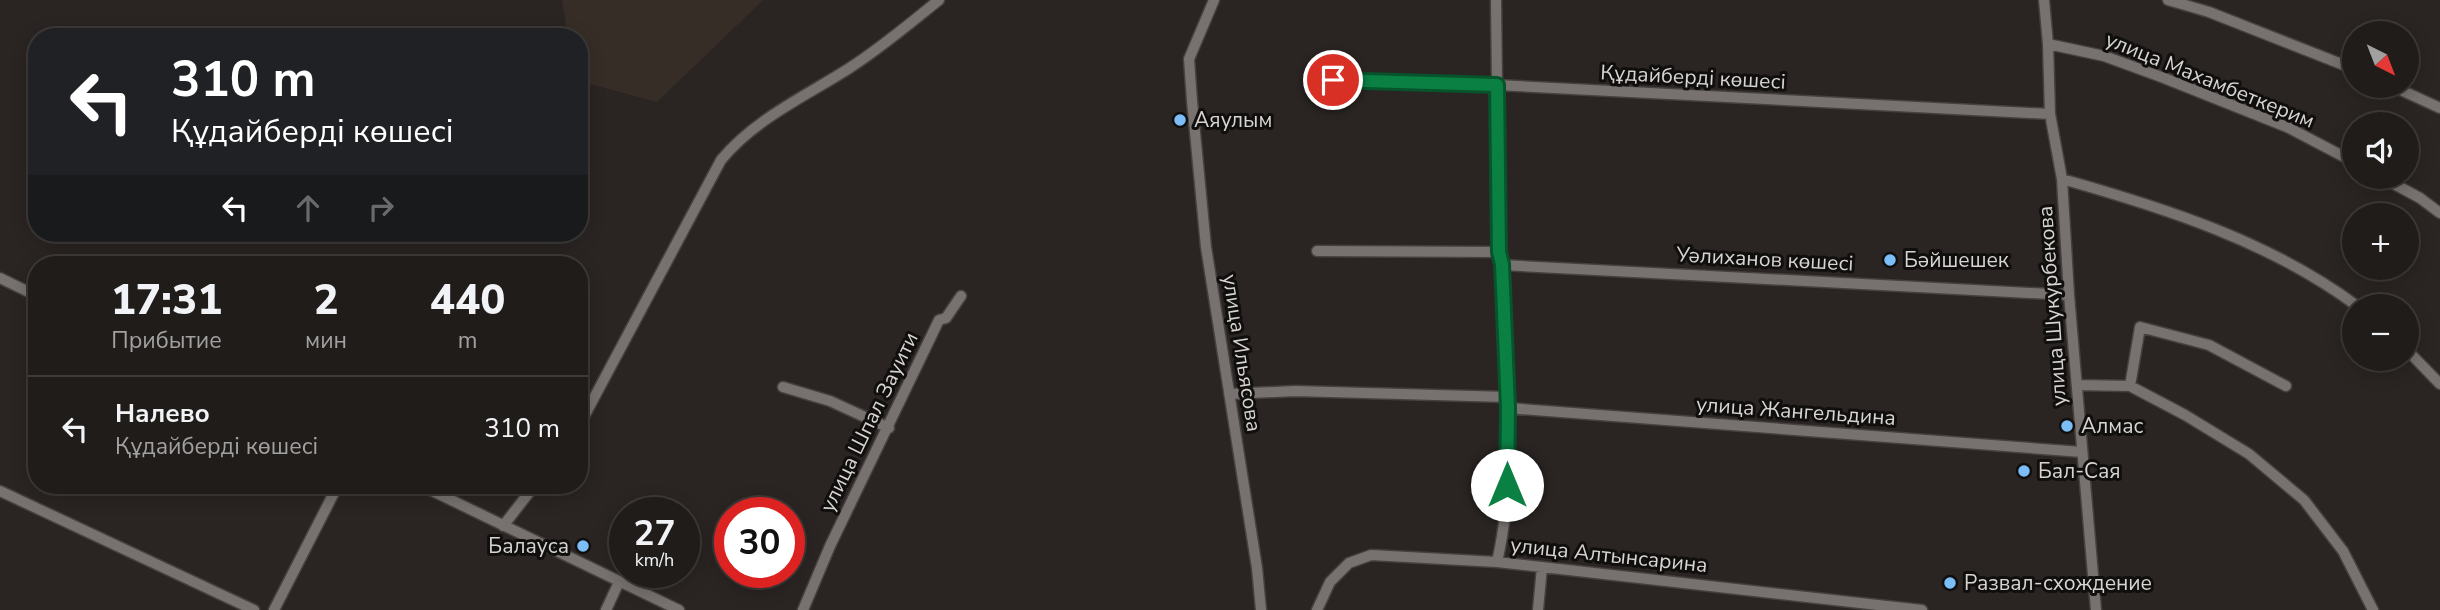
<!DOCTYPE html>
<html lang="ru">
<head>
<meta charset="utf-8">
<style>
  :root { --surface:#201c1a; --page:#2d2927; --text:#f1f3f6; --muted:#a2a1a2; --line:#3d3a39 }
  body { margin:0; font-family:"Nunito Sans",sans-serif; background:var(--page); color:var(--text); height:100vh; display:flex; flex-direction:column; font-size:26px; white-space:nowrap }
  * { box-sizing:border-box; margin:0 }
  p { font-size:23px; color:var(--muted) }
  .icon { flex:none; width:38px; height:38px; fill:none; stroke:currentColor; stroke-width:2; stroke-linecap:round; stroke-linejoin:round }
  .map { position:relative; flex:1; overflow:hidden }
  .details { position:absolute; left:28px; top:256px; width:560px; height:238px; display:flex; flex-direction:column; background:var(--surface); border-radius:28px; box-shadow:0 4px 18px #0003,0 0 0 2px var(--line) }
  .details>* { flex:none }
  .top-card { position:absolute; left:28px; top:28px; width:560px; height:214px; border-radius:28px; box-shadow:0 4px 18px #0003,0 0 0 2px var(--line); background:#202124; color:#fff; overflow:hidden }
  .needle { width:46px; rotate:138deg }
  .controls { position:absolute; left:2342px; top:21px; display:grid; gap:14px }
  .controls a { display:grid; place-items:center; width:77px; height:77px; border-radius:50%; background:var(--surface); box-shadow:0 4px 18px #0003,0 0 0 2px var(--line); font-size:35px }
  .speed { position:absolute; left:609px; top:497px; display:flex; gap:14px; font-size:35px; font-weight:700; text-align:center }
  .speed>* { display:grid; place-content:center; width:91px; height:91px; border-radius:50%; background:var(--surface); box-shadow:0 4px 18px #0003,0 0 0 2px var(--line); line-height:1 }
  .speed small { font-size:18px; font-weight:400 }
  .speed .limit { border:10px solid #d22; background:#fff; color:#111 }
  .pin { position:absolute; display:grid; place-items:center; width:60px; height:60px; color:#fff; margin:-30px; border:4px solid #fff; border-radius:50%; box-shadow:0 2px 7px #0007 }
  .me { position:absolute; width:77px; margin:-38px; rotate:0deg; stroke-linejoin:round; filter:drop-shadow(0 0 5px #0008) }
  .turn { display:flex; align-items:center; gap:24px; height:147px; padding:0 28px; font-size:32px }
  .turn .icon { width:91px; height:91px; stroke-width:2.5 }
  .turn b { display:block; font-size:49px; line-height:60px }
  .lanes { display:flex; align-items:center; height:66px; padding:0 28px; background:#0003; justify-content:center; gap:35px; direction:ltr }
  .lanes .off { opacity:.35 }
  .eta { display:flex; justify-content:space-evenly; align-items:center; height:119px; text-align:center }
  .eta b { font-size:42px; font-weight:800; line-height:49px }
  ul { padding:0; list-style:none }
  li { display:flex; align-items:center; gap:21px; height:105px; padding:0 28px; border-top:2px solid var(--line) }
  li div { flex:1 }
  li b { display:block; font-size:26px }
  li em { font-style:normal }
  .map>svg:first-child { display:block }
  .built { fill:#372d27 }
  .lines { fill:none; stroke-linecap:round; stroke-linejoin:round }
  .minor-casing { stroke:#45413f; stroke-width:13 }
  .minor { stroke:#77726f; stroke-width:10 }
  .route-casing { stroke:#07532c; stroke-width:18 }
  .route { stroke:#0b8043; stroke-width:12 }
  .poi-dot { fill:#7bbef8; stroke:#110f0e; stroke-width:2.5 }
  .labels { text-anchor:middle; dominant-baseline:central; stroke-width:6; stroke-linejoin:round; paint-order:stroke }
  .street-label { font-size:21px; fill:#d7d4d2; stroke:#110f0e }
  .poi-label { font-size:21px; fill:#d7d4d2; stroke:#110f0e; text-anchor:start }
</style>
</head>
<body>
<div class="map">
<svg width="2440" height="610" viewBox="0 0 2440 610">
  <rect width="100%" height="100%" fill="#2a2523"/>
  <path class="built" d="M562 0H763L657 102 579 81V37H568Z"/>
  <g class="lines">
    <defs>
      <path id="minor" d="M1214 0 1189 59 1192 101 1206 247 1257 568 1261 610
        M1496 0 1499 252 1502 265C1505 362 1519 466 1497 562
        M2044 0 2048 44 2050 114 2062 179 2069 295 2096 610
        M2168 0 2209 12 2354 69
        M2048 44 2104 56 2164 78 2287 127 2354 162
        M1333 80 1497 85 2050 114
        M2392 86 2440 108
        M2381 177 2420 198 2440 213
        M2062 179C2165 208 2271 242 2357 306
        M1317 251 1499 252
        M1502 265 2069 295
        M0 278 37 296
        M2406 349 2440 384
        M2077 385 2130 386 2185 415 2249 454 2304 500 2343 551 2373 610
        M2130 386 2140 327 2209 345 2286 386
        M783 387 830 401 889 428
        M1229 394 1295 391 1507 397
        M1508 408 2082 452
        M579 426 721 160C755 119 804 97 848 69 881 48 909 24 939 0
        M420 485 679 610
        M0 491 254 610
        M503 526 535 485
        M274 610 338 485
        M606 610 619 582
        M803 610 830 546 939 320 946 318 961 296
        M1317 610 1330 582 1349 563 1371 555 1497 562 1922 610
        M1538 610 1542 567"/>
    </defs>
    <use href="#minor" class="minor-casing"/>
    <use href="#minor" class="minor"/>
  </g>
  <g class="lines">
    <defs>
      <path id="route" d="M1333 80 1497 85 1499 252 1502 264 1508 408 1507 485"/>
    </defs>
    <use href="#route" class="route-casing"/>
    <use href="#route" class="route"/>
  </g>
  <g class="poi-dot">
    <circle cx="1180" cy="120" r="7"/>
    <circle cx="1890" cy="260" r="7"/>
    <circle cx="2067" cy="426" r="7"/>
    <circle cx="2024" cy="471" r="7"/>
    <circle cx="583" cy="546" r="7"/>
    <circle cx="1950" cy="583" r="7"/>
  </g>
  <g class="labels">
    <g class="street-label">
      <text transform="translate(1693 77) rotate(3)">Құдайберді көшесі</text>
      <text transform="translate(2210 80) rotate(22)">улица Махамбеткерим</text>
      <text transform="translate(1765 259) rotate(3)">Уәлиханов көшесі</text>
      <text transform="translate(2052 306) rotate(-94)">улица Шукурбекова</text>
      <text transform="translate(1242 353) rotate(81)">улица Ильясова</text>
      <text transform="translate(1796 411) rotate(4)">улица Жангельдина</text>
      <text transform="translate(869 422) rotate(-64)">улица Шпал Зауити</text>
      <text transform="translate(1609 555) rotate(6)">улица Алтынсарина</text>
    </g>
    <g class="poi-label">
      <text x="1194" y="120">Аяулым</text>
      <text x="1904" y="260">Бәйшешек</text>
      <text x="2081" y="426">Алмас</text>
      <text x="2038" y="471">Бал-Сая</text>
      <text x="569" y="546" text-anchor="end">Балауса</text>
      <text x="1964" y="583">Развал-схождение</text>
    </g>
  </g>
</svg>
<div class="controls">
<a><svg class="needle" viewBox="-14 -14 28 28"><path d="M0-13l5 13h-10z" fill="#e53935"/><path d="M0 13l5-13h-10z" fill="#a2a1a2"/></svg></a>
<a><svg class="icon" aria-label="sound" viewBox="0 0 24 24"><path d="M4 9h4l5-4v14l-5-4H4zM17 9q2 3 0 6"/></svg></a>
<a>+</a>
<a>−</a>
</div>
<div class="speed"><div>27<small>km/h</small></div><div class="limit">30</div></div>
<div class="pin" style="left:1333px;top:80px;background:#d93025"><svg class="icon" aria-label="arrive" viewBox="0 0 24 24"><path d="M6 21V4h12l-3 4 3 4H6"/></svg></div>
<svg class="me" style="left:1507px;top:485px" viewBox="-20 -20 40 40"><circle r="19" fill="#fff"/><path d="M0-13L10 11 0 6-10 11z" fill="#0b8043"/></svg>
<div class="top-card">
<div class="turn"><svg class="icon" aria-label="left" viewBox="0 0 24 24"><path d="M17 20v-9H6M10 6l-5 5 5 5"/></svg><div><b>310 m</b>Құдайберді көшесі</div></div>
<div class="lanes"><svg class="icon" aria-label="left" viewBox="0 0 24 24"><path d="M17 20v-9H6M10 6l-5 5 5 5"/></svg><svg class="icon off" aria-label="ahead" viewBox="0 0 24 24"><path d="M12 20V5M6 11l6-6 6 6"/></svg><svg class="icon off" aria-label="right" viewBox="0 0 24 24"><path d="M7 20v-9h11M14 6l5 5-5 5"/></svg></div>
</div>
<section class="details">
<div class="eta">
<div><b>17:31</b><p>Прибытие</p></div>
<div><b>2</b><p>мин</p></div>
<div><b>440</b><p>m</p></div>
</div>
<ul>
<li><svg class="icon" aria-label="left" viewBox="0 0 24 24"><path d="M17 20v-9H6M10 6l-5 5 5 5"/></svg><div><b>Налево</b><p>Құдайберді көшесі</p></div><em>310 m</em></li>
</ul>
</section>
</div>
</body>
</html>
